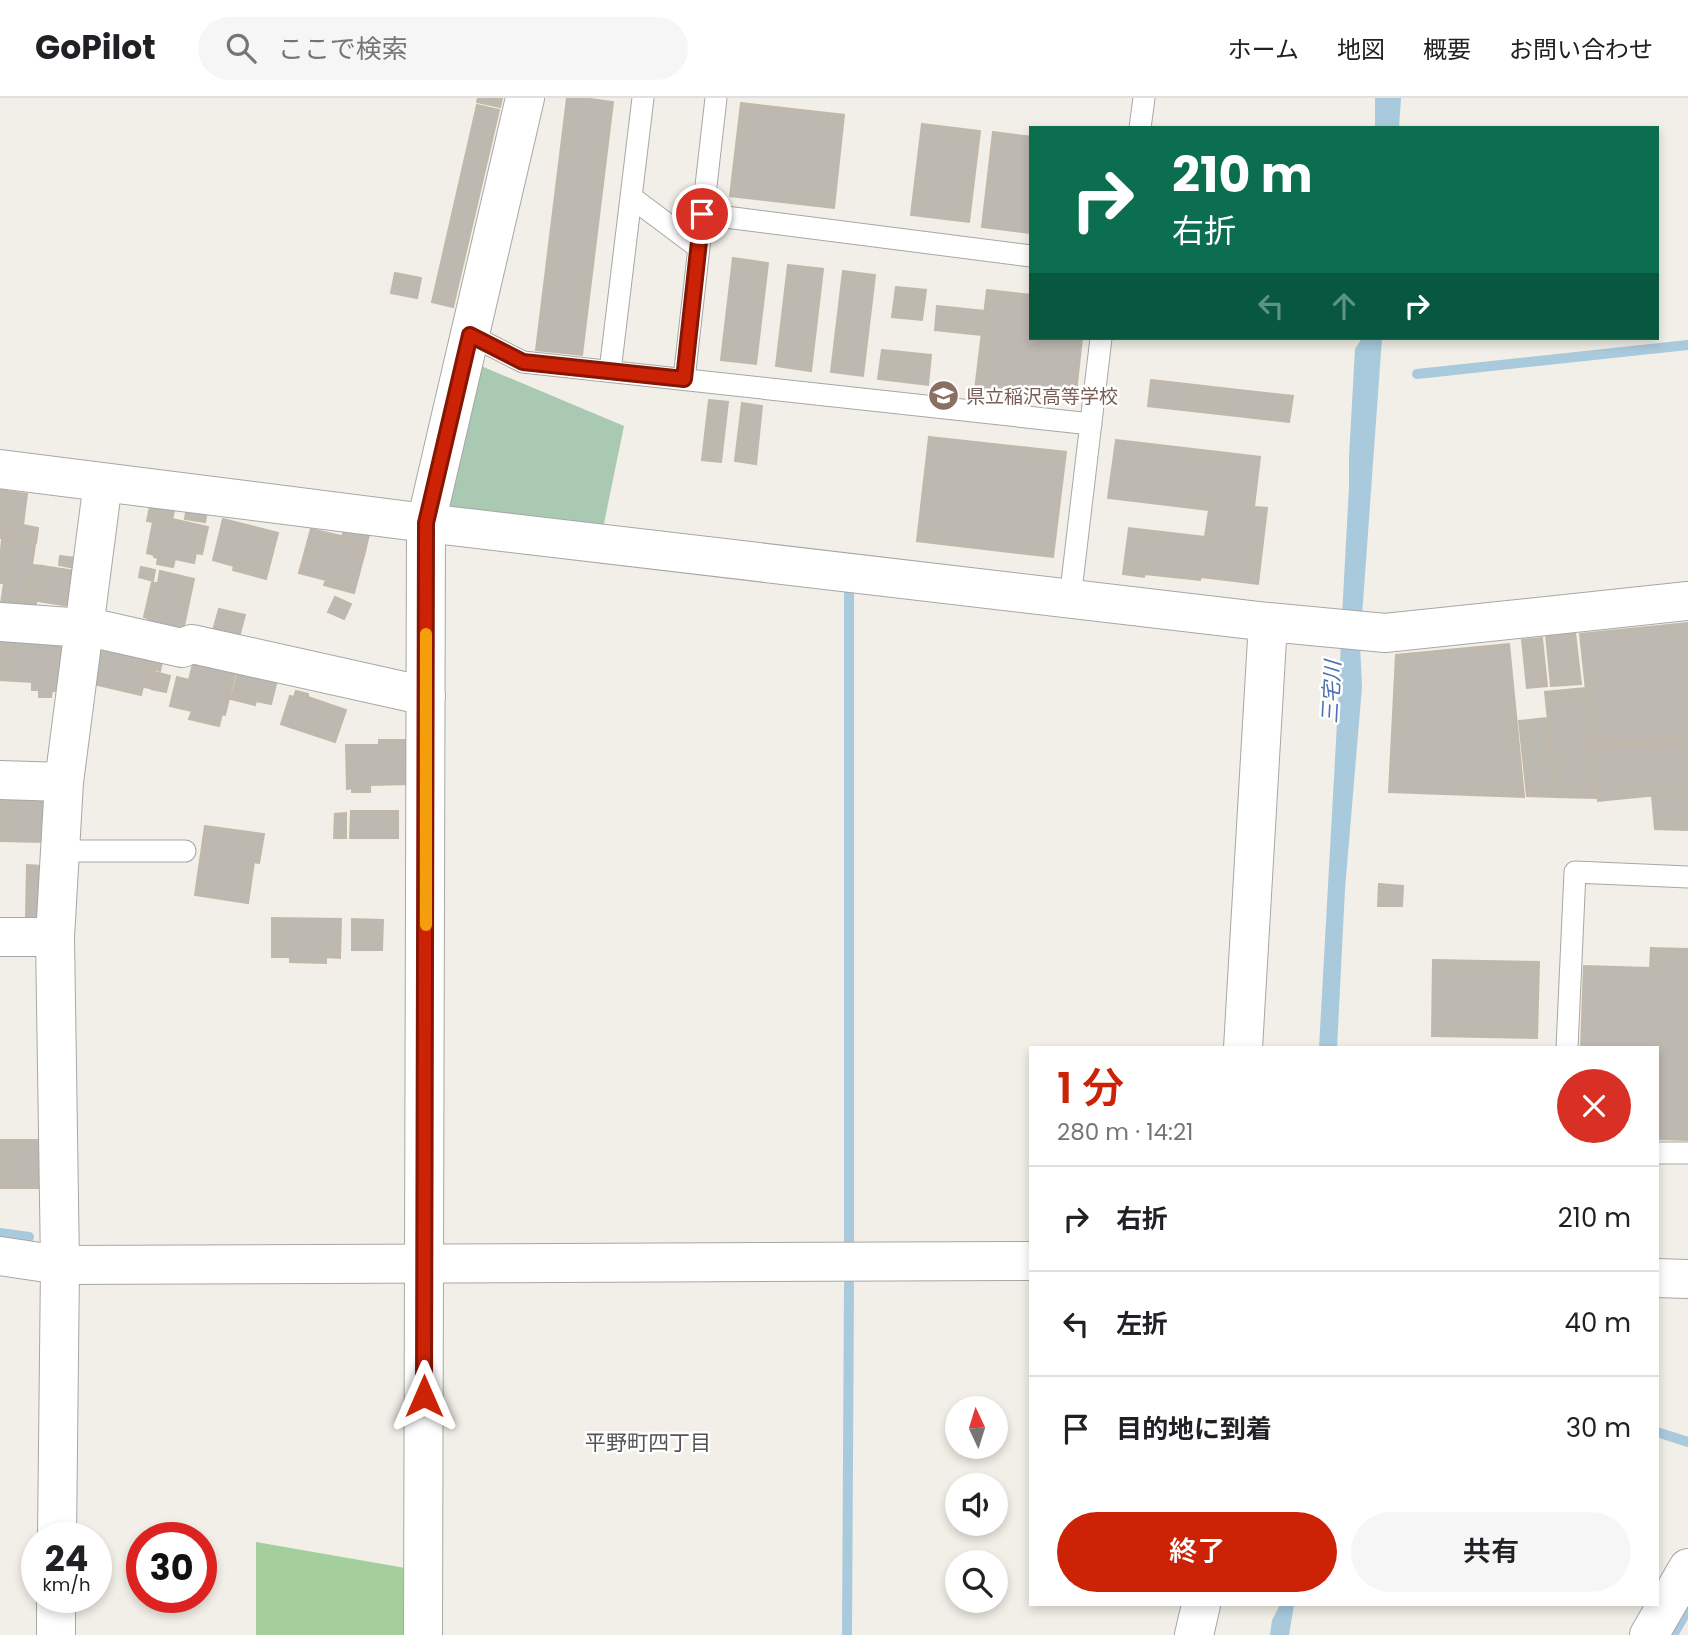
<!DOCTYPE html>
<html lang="ja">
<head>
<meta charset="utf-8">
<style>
  :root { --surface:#fff; --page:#f6f6f6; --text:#202124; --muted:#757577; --line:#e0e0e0; --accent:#cc2205 }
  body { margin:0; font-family:Poppins,"Noto Sans JP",sans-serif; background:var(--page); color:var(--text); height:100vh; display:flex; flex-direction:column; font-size:26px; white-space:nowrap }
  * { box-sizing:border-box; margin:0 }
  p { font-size:23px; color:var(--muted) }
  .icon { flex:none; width:38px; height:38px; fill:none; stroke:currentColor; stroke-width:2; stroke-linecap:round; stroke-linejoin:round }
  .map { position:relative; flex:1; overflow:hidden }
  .sheet { position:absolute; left:1029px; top:948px; width:630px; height:560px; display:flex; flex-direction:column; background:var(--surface); border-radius:0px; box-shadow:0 4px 10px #0003 }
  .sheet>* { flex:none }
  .hud { position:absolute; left:1029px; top:28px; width:630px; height:214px; border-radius:0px; box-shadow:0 4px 10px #0003; background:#0b6e4f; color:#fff; overflow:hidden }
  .needle { width:46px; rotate:356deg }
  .controls { position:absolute; left:945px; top:1298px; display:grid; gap:14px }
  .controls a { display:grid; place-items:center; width:63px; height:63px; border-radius:50%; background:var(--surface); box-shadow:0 4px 10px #0003; font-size:35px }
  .speed { position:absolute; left:21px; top:1424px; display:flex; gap:14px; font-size:35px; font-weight:700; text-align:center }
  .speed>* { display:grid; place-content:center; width:91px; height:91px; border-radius:50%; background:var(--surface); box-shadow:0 4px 10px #0003; line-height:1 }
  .speed small { font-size:18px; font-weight:400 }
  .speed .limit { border:10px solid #d22; background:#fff; color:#111 }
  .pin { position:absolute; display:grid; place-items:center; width:60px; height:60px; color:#fff; margin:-30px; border:4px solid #fff; border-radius:50%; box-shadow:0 2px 7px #0007 }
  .me { position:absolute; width:77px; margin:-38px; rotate:0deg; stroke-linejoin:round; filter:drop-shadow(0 0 5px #0008) }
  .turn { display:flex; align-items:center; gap:24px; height:147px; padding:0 28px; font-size:32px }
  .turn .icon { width:91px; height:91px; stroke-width:2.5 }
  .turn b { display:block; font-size:49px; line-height:60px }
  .lanes { display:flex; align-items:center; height:66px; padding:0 28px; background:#0003; justify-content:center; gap:35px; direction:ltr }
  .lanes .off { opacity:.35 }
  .round { display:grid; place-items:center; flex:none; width:74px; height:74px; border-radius:37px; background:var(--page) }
  .head { display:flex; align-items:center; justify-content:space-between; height:119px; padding:0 28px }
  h1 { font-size:42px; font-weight:600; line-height:52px; color:var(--accent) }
  .primary-button { display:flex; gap:14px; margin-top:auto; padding:14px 28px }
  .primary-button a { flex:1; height:80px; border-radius:42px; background:var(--accent); color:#fff; font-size:28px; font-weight:600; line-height:80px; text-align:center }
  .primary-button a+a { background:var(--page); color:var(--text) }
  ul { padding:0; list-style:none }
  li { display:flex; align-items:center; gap:21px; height:105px; padding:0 28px; border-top:2px solid var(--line) }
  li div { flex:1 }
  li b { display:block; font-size:26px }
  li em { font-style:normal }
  header { display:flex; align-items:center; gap:42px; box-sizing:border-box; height:98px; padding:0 35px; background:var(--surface); border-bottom:2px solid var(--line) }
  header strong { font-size:33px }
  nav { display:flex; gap:38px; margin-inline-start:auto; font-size:24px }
  .search { width:490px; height:63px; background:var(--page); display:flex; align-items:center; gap:18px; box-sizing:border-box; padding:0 24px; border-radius:38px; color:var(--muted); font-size:26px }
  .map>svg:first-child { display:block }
  .forest { fill:#a4cf9d }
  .cemetery { fill:#a9c9b3 }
  .water { fill:#a9cadd }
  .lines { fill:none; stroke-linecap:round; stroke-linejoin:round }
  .stream { stroke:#a9cadd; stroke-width:10 }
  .building { fill:#bdb8b0; stroke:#c2b8aa; stroke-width:2 }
  .service-casing { stroke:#a7a7a7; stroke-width:23 }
  .minor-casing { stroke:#a7a7a7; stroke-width:40 }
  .tertiary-casing { stroke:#a7a7a7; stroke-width:40 }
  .service { stroke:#fff; stroke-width:21 }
  .minor { stroke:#fff; stroke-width:38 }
  .tertiary { stroke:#fff; stroke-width:38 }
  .route-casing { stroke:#851603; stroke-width:18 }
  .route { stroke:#cc2205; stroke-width:12 }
  .slow { stroke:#f59e0b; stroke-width:12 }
  .labels { text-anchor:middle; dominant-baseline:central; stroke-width:5; stroke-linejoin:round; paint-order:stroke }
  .education-label { font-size:19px; fill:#785e54; stroke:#fff; text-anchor:start }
  .water-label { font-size:21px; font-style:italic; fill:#4e70af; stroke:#fff }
  .neighbourhood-label { font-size:21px; fill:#535353; stroke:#fff }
</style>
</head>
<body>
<header>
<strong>GoPilot</strong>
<div class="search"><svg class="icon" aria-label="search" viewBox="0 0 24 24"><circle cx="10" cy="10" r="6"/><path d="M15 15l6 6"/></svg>ここで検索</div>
<nav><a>ホーム</a><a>地図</a><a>概要</a><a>お問い合わせ</a></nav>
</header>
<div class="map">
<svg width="1688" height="1537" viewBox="0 0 1688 1537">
  <rect width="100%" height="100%" fill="#f1efe7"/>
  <path class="forest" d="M256 1444 411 1471 412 1537H256Z"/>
  <path class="cemetery" d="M481 268 624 328 603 430 453 414 444 394Z"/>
  <path class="water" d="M1375 0H1401L1399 30H1375Z
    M1362 240H1382L1360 546 1362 589 1345 791 1337 950H1319L1339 589 1342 518 1349 389V359L1355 251Z
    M1280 1507H1294L1289 1537H1270L1272 1522Z"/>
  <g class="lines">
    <path class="stream" d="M1417 276 1688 247
      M0 1135 29 1139
      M849 1150V490
      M1657 1334 1688 1344
      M847 1537 849 1186
      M1673 1537 1688 1511"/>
  </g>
  <path class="building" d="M478 0H502L500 9 477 4Z
    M567 0H583L613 4 582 257 536 252Z
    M741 5 844 17 834 110 730 98Z
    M477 7 499 12 453 209 432 204Z
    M922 26 980 33 969 124 911 117Z
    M993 34 1031 39V135L982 129Z
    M733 160 768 165 756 266 721 262Z
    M788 167 823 171 811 273 776 268Z
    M843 173 875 177 863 278 831 274Z
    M395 175 421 180 417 200 391 195Z
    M896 189 926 192 922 222 892 219Z
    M987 192 1031 197V240H1082L1075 304 975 292Z
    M937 208 984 213 981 237 935 232Z
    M882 252 931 257 928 287 878 281Z
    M1151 282 1293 298 1289 324 1148 308Z
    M709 302 728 304 721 364 702 362Z
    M742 305 762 308 756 366 735 363Z
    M929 339 1066 354 1053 459 917 443Z
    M1116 342 1260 359 1254 409 1267 410 1258 486 1201 479 1200 482 1145 476 1144 479 1123 476 1129 430 1205 439 1209 412 1108 400Z
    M0 392 27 396 23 427 38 430 36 445 0 440Z
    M151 404 175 409 172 421 208 429 202 456 196 455 194 465 175 461 173 469 157 466 158 460 154 459V457L147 455 153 424 147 423Z
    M187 409 207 413 205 424 185 421Z
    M223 421 278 435 266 481 233 472 234 468 213 462Z
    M346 427 370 433 366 449 341 442Z
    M311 431 341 438 340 442 366 450 354 495 324 487 326 482 299 475Z
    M2 442 35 446 29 489H25L21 515 0 512 4 485H0V460Z
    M60 458 76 460 75 470 59 467Z
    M33 467 42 468 34 517 22 515 25 489 30 490Z
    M42 468 76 473 71 508 37 503Z
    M141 469 155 472 153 483 139 479Z
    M160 473 194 481 184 528 181 527 179 535 147 528 149 521 144 519 152 484 158 485Z
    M335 499 351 506 344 521 328 514Z
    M219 511 245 517 238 543 212 536Z
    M1688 525V639L1592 649 1580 536Z
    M1575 534 1581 586 1551 588 1546 537Z
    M0 537 70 546 68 572 59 571 57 593H52L51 599H39V592H32V584L0 582Z
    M97 538 152 551 141 597 85 584Z
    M1542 540 1547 588 1527 590 1522 542Z
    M1509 546 1524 699 1389 694 1396 557Z
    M153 553 163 560 160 573 155 571 150 590 144 589Z
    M194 562 236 572 225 617 222 616 219 628 189 621 192 613 170 608 177 579 189 582Z
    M239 570 277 582 271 606 256 603 255 607 231 601Z
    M155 574 170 578 166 594 151 591Z
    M1585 590 1596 700 1556 699 1545 594Z
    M296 593 308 596V599L346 612 335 644 281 626 290 598 294 599Z
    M1546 620 1555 699 1527 698 1519 623Z
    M1688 641V694L1598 703 1592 651Z
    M379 642H410V686L370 687V694H352V690L347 691 346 647H379Z
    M1688 695V732L1655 731 1652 698Z
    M0 696 48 697 43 744 0 743Z
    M351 713H398V740H350Z
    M346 715V740H334L335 716Z
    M205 728 264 736 259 765 254 764 248 805 195 797Z
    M27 767 40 768 39 820H26Z
    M1379 786 1403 788 1402 808H1378Z
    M272 820 341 821 340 860 326 859V865L290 864V859H272Z
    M352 821 383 822 382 852H352Z
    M1651 850 1688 851V1042L1657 1041V950H1581L1584 868 1650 870Z
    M1433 862 1539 864 1537 940 1432 938Z
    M0 1042H40V1090H0Z"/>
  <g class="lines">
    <defs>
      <path id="service" d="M1140 30 1144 0
        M631 99 699 150
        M702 116 1031 158
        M470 237 523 264 1091 326
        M610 273 643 0
        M684 281 716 0
        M1070 501 1101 240
        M60 753H185
        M1567 950 1575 774 1688 779
        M1657 1055H1688"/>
      <path id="minor" d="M0 371 426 425 1268 524 1385 535 1688 503
        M0 524 84 530
        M84 528 182 550 192 546 426 598
        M0 682 64 684
        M0 839H55
        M1243 950 1268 524
        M57 1440 60 1167 55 839 64 684 103 384
        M56 1537V1500
        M423 1537 426 425 525 0
        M1194 1537 1201 1507
        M1649 1537 1688 1470"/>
      <path id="tertiary" d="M0 1158 60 1167 1031 1163
        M1657 1180 1688 1181"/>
    </defs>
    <use href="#service" class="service-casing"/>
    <use href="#minor" class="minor-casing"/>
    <use href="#tertiary" class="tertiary-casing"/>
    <use href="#service" class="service"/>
    <use href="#minor" class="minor"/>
    <use href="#tertiary" class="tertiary"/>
  </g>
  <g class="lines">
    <defs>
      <path id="route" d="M424 1298 426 425 470 237 523 264 684 281 702 116"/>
    </defs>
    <use href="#route" class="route-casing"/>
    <use href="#route" class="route"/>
    <path class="slow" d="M426 827V536"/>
  </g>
  <defs>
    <symbol id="school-disc" viewBox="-11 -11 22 22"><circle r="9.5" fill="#8d6e63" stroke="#fff"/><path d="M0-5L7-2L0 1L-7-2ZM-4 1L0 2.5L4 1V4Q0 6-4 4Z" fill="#fff"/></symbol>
  </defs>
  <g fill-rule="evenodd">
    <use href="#school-disc" x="926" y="280" width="35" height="35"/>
  </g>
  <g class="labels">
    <g class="education-label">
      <text x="966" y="298">県立稲沢高等学校</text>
    </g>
    <g class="water-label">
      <text transform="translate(1331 594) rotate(-87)">三宅川</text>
    </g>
    <g class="neighbourhood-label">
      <text x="648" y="1344">平野町四丁目</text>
    </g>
  </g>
</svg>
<div class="controls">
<a><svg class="needle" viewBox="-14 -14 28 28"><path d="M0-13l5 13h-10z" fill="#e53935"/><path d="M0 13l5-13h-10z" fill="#757577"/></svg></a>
<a><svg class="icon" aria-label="sound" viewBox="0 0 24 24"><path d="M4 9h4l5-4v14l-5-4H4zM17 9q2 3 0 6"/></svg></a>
<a><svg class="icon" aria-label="search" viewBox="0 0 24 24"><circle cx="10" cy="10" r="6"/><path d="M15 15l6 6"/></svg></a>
</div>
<div class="speed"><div>24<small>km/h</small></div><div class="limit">30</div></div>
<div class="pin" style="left:702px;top:116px;background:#d93025"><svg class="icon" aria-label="arrive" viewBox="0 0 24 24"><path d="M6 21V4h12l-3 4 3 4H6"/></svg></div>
<svg class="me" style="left:424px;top:1298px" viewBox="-20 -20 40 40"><path d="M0-17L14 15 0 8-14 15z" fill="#cc2205" stroke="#fff" stroke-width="4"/></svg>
<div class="hud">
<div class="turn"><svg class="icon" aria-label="right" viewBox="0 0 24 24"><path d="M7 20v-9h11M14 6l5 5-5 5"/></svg><div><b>210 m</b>右折</div></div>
<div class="lanes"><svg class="icon off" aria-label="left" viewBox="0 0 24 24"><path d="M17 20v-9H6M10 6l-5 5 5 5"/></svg><svg class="icon off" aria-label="ahead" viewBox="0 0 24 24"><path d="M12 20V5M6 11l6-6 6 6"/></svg><svg class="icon" aria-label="right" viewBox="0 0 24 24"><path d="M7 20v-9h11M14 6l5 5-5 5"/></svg></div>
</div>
<section class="sheet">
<div class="head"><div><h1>1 分</h1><p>280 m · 14:21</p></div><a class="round" style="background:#d93025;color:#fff"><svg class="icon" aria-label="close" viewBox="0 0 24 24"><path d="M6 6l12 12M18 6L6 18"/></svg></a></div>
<ul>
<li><svg class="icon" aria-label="right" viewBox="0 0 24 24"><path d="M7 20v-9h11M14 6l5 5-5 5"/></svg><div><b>右折</b></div><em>210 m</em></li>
<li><svg class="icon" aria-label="left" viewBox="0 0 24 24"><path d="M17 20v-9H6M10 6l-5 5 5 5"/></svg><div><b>左折</b></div><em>40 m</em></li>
<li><svg class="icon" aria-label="arrive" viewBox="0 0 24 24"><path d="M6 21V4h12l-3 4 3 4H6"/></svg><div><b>目的地に到着</b></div><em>30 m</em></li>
</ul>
<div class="primary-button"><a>終了</a><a>共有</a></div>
</section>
</div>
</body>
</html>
